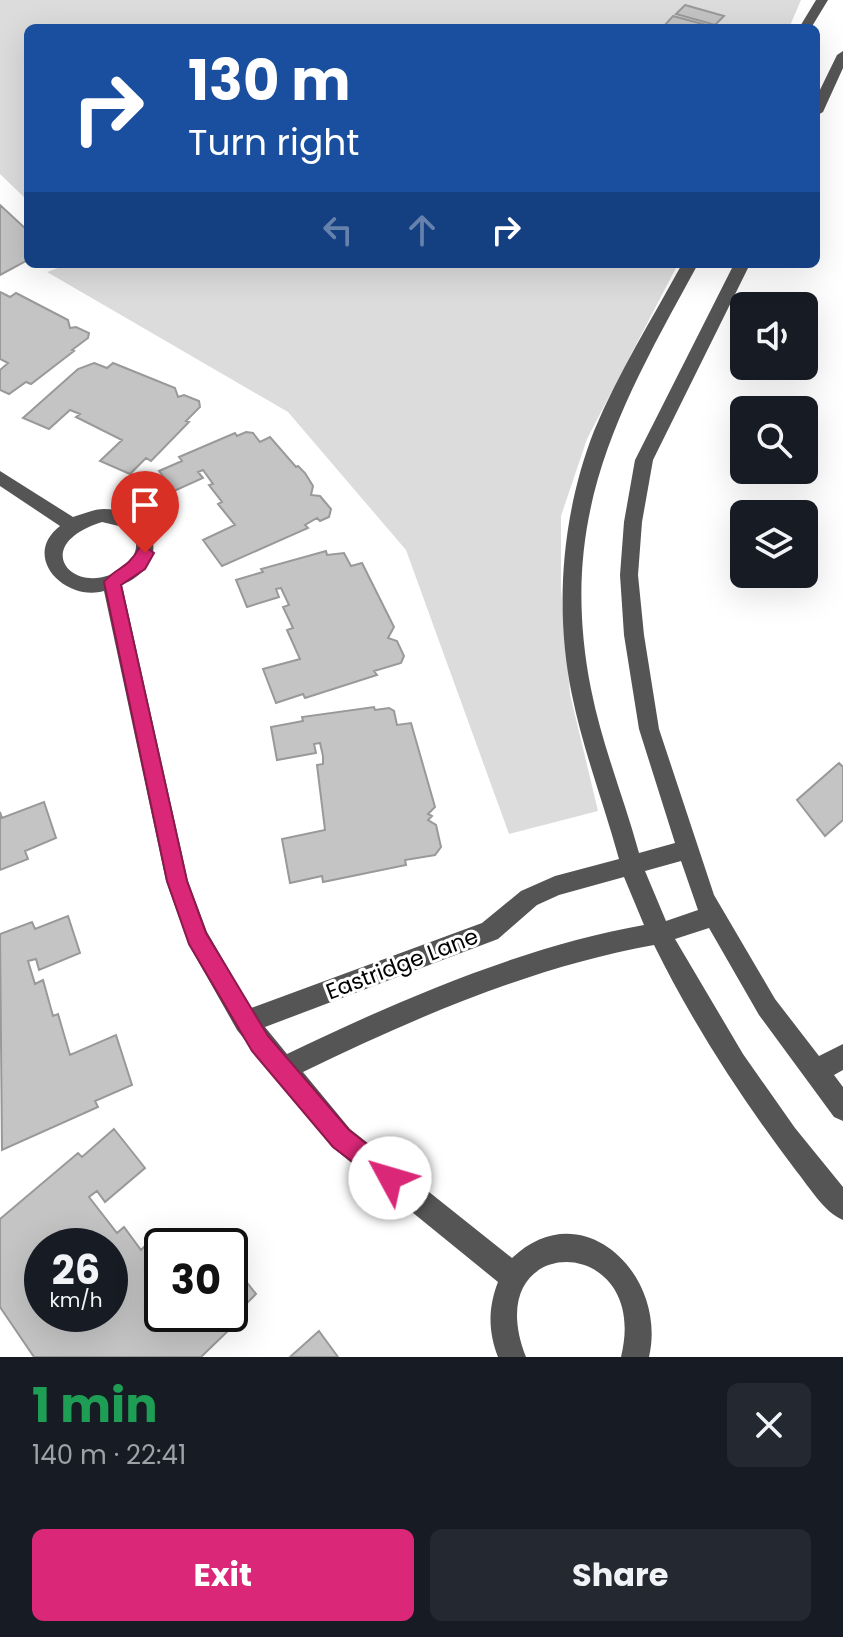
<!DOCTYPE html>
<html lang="en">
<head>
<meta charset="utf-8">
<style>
  :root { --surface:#171b24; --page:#242831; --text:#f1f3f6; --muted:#9ea1a6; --accent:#db2777 }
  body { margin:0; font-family:Poppins,sans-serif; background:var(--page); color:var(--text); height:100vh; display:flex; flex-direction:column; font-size:30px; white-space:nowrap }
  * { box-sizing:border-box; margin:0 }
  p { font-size:26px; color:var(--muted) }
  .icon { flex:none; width:44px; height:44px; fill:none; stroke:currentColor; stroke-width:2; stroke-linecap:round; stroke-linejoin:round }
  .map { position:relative; height:1357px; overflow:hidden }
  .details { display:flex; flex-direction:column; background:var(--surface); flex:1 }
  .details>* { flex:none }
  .banner { position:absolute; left:24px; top:24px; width:796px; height:244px; border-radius:12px; box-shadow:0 8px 32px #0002; background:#1a4fa0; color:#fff; overflow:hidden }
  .fabs { position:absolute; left:730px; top:292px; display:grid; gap:16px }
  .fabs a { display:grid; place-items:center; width:88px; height:88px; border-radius:12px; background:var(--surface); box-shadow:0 8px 32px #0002; font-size:40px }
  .speed { position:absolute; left:24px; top:1228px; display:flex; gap:16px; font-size:40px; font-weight:700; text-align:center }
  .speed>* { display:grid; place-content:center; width:104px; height:104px; border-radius:50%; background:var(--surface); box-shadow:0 8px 32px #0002; line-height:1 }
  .speed small { font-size:20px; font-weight:400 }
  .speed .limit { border:4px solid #111; border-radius:12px; background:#fff; color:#111 }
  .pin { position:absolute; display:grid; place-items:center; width:68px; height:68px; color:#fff; margin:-82px -34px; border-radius:50% 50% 50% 0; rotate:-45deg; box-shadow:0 0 8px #0007 }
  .pin .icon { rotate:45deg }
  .me { position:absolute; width:88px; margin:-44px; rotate:309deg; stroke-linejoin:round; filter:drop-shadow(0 0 6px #0008) }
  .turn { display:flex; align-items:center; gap:28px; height:168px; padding:0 32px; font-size:36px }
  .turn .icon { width:104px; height:104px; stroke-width:2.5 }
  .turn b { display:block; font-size:56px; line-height:68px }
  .lanes { display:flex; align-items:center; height:76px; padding:0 32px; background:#0003; justify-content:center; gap:40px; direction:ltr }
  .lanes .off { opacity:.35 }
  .round { display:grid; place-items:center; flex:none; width:84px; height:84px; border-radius:12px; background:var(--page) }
  .head { display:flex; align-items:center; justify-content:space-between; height:136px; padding:0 32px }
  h1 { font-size:48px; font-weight:700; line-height:60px; color:#1e9e55 }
  .button { display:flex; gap:16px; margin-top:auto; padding:16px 32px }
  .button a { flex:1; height:92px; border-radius:12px; background:var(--accent); color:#fff; font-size:32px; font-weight:700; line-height:92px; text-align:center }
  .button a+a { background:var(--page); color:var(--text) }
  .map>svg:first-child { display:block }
  .green { fill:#dcdcdc }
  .building { fill:#c4c4c4; stroke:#999; stroke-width:2; fill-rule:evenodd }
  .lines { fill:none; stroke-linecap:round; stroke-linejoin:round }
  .minor { fill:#555; fill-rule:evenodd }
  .route { fill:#db2777; stroke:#8e194d; stroke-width:2 }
  .labels { text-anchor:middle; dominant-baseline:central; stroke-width:6; stroke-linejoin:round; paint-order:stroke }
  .street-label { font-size:22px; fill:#000; stroke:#fff }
</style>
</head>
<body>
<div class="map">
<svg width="843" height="1357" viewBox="0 0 843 1357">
  <rect width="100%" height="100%" fill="#fff"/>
  <path class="green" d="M0 0H801L789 28H28V201L0 174Z
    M69 264H678L587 439 561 516V589L570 694 598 811 509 834 406 550 288 412 47 272Z"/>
  <path class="building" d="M685 5 724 16 715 25 676 14Z
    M673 16 714 27 664 26Z
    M0 205 28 231V260L0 275Z
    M0 292 10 297 16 293 68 320 70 328 76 327 89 333 88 338 72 350 74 351 31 384 26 382 9 394 0 390V370L8 363 0 359Z
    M94 363 107 368 113 363 175 388 178 397 184 395 199 401 200 407 186 421 189 422 151 461 146 458 130 474 100 461 122 440 76 417 80 414 70 410 49 429 23 418 78 369Z
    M246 432 253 433 260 442 270 437 296 467 298 466 305 473 313 486 311 495 320 496 331 509 329 517 320 521 317 518 305 525 308 528 222 566 203 540 235 525 218 504 222 502 209 485 213 484 203 470 198 472 203 478 174 491 159 471 182 461 179 457 235 433 237 436Z
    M326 551 327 555 344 553 351 566 362 563 394 627 388 638 397 641 404 656 401 663 374 671 377 675 305 698 303 694 276 703 263 669 300 659 287 630 293 628 283 607 289 605 281 588 276 589 279 597 247 607 236 580 263 572 261 569Z
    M374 707 375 710 389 708 394 711 397 725 411 723 435 807 428 814 432 816 428 820 436 825 441 847 435 855 405 860 406 865 323 882 322 876 290 883 282 839 325 830 317 765 323 764V756L320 743 314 744 316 753 277 760 271 727 303 721 302 717Z
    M839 763 843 767V820L825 836 797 800Z
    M44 802 56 838 25 851 28 859 0 870V812L2 818Z
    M68 916 80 953 39 970 36 959 28 961 35 984 43 980 53 1016 58 1014 70 1055 116 1035 132 1085 95 1101 98 1107 2 1150 0 934 32 922 35 929Z
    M114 1129 145 1168 105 1202 97 1191 89 1197 117 1233 124 1227 141 1250 146 1245 162 1265V1314H230V1261L256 1294 226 1324 230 1329 201 1357H34L0 1307V1219L78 1153 82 1157ZM42 1246H110V1314H42Z
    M319 1331 338 1357H290Z"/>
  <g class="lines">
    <path class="minor" d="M816 0H828L811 28H799Z
      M843 51V68L823 112 816 116V98L837 55Z
      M682 264H698C618 410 557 516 591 689 602 745 624 798 639 853L675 843 639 729 624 635 620 575 624 522 635 460 734 264H750L653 460 642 522 638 575 644 635 659 729 714 895 775 999 819 1056 843 1044V1070L834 1075 843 1087V1121L834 1117 759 1015 709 928 675 939 743 1054 795 1128 843 1187V1220C824 1212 810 1188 797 1172 743 1101 694 1026 654 945 532 967 414 1018 303 1072L350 1129 512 1258C582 1191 668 1275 649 1357H621C652 1231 476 1230 526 1357H498C488 1331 488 1308 498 1282L332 1147 237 1030 189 945 166 881 104 591C66 602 20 557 60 526L0 486V471L73 517C83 514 94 509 104 509 157 509 174 563 122 585L188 881 207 932 251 1008 482 923 521 891 555 876 619 859C604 804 583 750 572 695 554 608 562 513 594 431 618 373 652 319 682 264ZM102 522 123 527 135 537C138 548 135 557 126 565 80 604 23 547 102 522ZM681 861 698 910 666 921 645 871ZM624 877 644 925C524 946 397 1001 287 1054L265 1027 498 939 537 905 559 895Z"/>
  </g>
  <path class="route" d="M145 546 154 553 145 569 121 585 187 881 206 933 268 1036 349 1130 399 1169 402 1178 399 1186 390 1190 333 1147 252 1051 189 944 167 881 104 582C115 568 128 569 139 548Z"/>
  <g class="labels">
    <g class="street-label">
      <text transform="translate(402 964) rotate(-21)">Eastridge Lane</text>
    </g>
  </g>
</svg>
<div class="fabs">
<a><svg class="icon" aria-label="sound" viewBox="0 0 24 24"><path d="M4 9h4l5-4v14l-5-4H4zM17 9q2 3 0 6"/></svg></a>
<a><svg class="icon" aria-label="search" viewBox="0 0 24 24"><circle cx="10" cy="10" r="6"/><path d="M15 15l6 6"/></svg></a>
<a><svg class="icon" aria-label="layers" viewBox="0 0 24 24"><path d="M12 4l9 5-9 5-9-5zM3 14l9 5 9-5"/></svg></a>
</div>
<div class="speed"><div>26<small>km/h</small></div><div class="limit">30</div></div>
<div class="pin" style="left:145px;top:553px;background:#d93025"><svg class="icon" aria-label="arrive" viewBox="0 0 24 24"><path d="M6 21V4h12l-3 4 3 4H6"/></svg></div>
<svg class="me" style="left:390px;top:1178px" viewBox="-20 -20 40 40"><circle r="19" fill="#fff"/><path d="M0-13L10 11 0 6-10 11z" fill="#db2777"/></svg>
<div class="banner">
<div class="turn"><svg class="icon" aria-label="right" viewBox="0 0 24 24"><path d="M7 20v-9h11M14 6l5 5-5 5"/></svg><div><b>130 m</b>Turn right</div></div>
<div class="lanes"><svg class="icon off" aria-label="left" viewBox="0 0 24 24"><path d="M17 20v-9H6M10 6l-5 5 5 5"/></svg><svg class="icon off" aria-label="ahead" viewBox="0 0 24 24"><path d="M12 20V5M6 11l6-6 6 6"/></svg><svg class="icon" aria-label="right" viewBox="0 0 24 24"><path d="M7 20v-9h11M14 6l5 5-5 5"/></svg></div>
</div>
</div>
<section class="details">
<div class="head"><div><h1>1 min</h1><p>140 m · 22:41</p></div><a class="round"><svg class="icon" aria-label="close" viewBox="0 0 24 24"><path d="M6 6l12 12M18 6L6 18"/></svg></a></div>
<div class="button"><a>Exit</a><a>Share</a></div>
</section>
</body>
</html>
